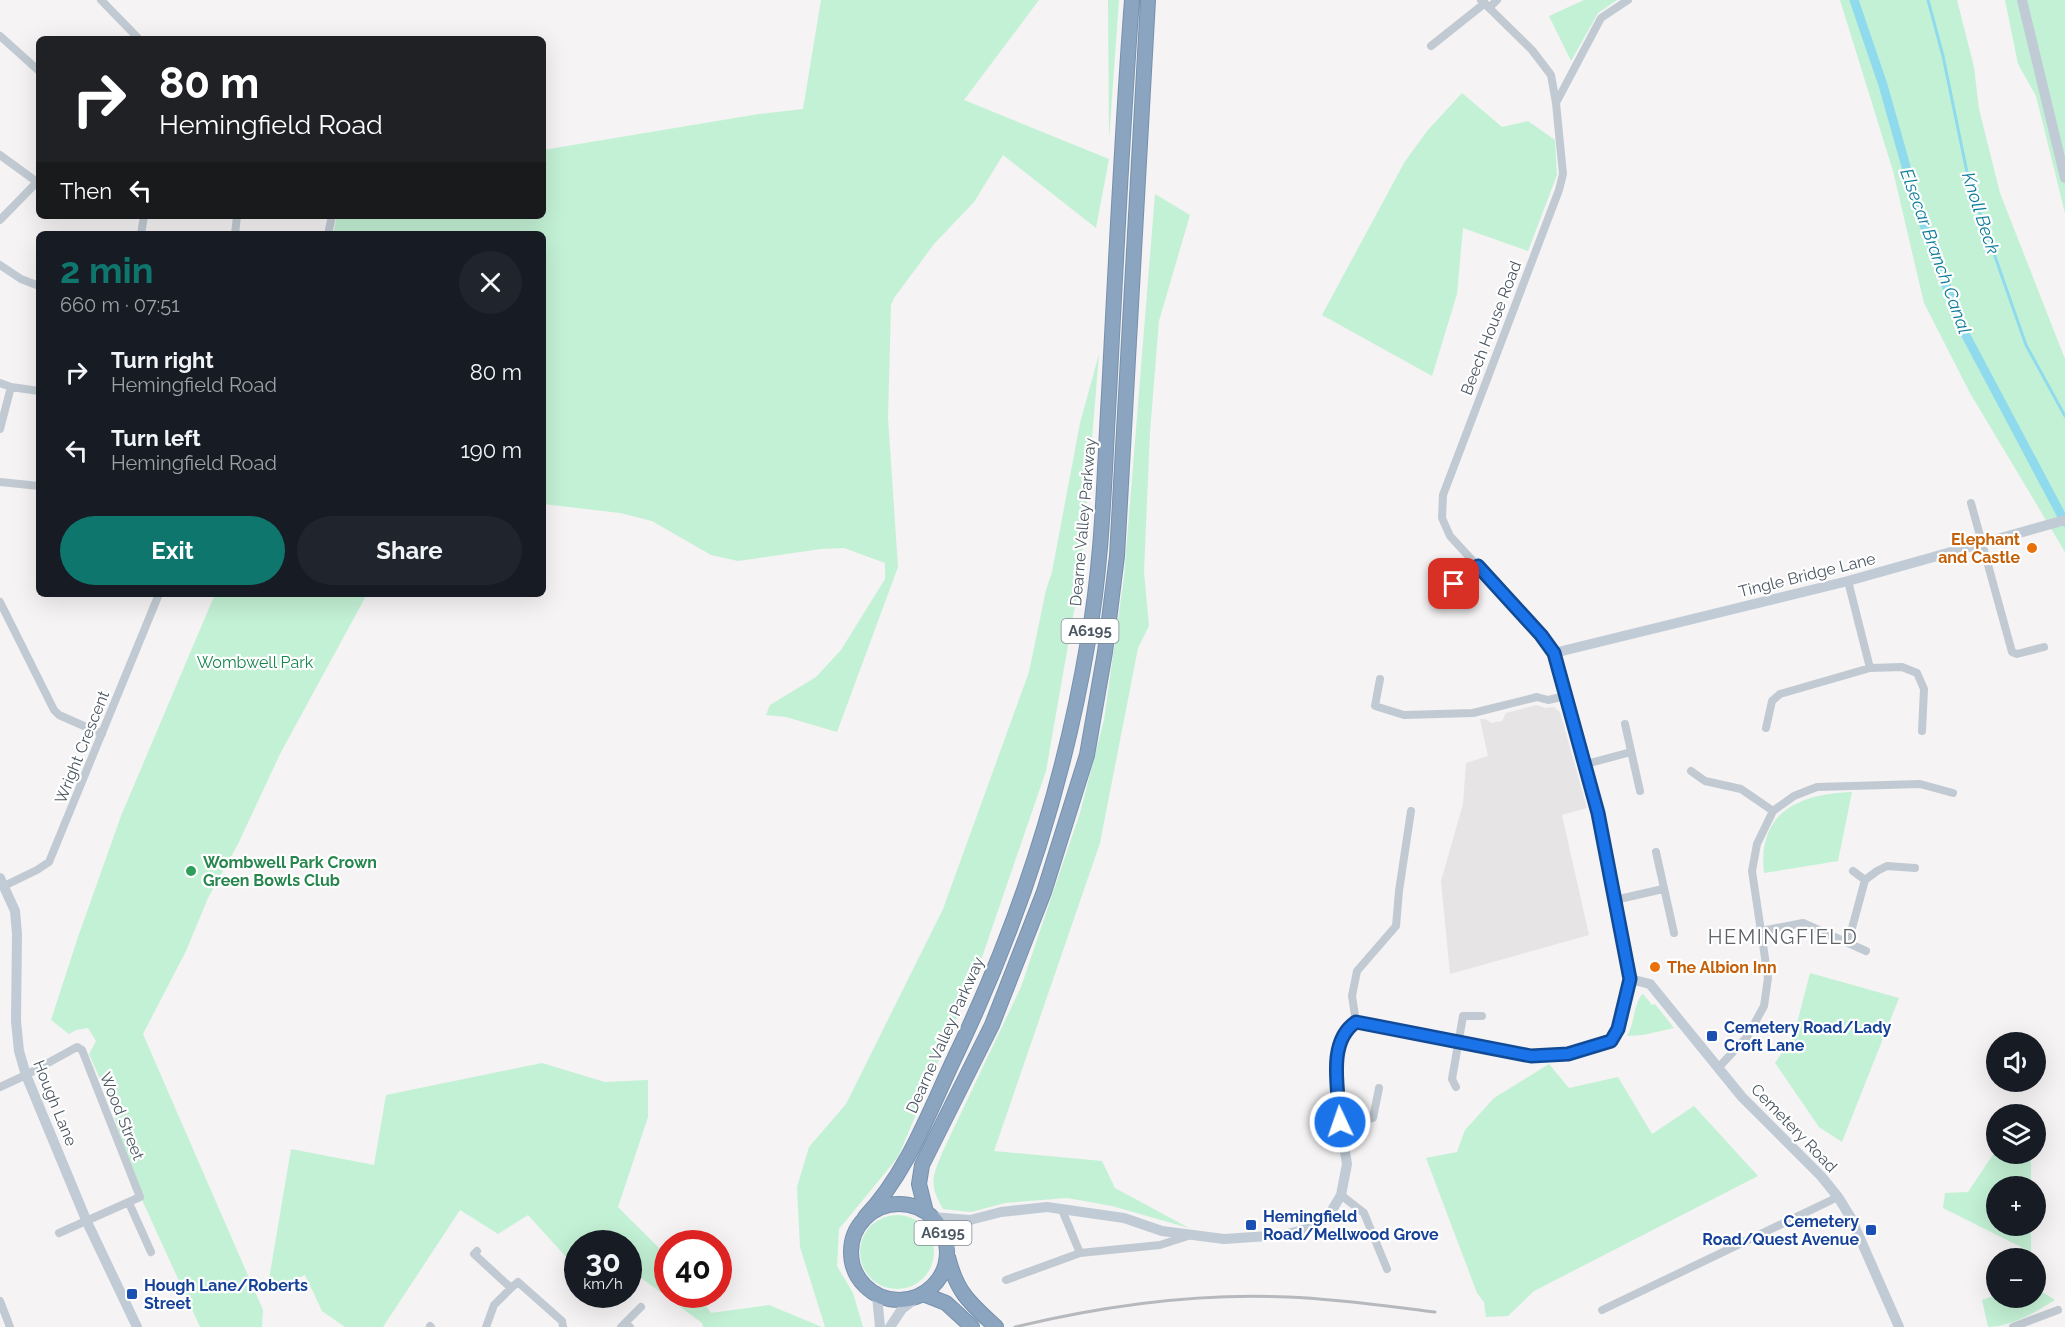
<!DOCTYPE html>
<html lang="en">
<head>
<meta charset="utf-8">
<style>
  :root { --surface:#171b24; --page:#20242c; --text:#f1f3f6; --muted:#9ea1a6; --accent:#0f766e }
  body { margin:0; font-family:Raleway,sans-serif; background:var(--page); color:var(--text); height:100vh; display:flex; flex-direction:column; font-size:22px; white-space:nowrap }
  * { box-sizing:border-box; margin:0 }
  p { font-size:20px; color:var(--muted) }
  .icon { flex:none; width:33px; height:33px; fill:none; stroke:currentColor; stroke-width:2; stroke-linecap:round; stroke-linejoin:round }
  .map { position:relative; flex:1; overflow:hidden }
  .sheet { position:absolute; left:36px; top:231px; width:510px; height:366px; display:flex; flex-direction:column; background:var(--surface); border-radius:9px; box-shadow:0 6px 24px #0002 }
  .sheet>* { flex:none }
  .top-card { position:absolute; left:36px; top:36px; width:510px; height:183px; border-radius:9px; box-shadow:0 6px 24px #0002; background:#202124; color:#fff; overflow:hidden }
  .buttons { position:absolute; left:1986px; top:1032px; display:grid; gap:12px }
  .buttons a { display:grid; place-items:center; width:60px; height:60px; border-radius:50%; background:var(--surface); box-shadow:0 6px 24px #0002; font-size:30px }
  .speed { position:absolute; left:564px; top:1230px; display:flex; gap:12px; font-size:30px; font-weight:700; text-align:center }
  .speed>* { display:grid; place-content:center; width:78px; height:78px; border-radius:50%; background:var(--surface); box-shadow:0 6px 24px #0002; line-height:1 }
  .speed small { font-size:15px; font-weight:400 }
  .speed .limit { border:9px solid #d22; background:#fff; color:#111 }
  .pin { position:absolute; display:grid; place-items:center; width:51px; height:51px; color:#fff; margin:-26px; border-radius:12px; box-shadow:0 3px 9px #0006 }
  .me { position:absolute; width:66px; margin:-33px; rotate:357deg; stroke-linejoin:round; filter:drop-shadow(0 0 4px #0008) }
  .turn { display:flex; align-items:center; gap:21px; height:126px; padding:0 24px; font-size:27px }
  .turn .icon { width:78px; height:78px; stroke-width:2.5 }
  .turn b { display:block; font-size:42px; line-height:51px }
  .then { display:flex; align-items:center; height:57px; padding:0 24px; background:#0003; gap:12px; font-size:22px }
  .round { display:grid; place-items:center; flex:none; width:63px; height:63px; border-radius:32px; background:var(--page) }
  .summary { display:flex; align-items:center; justify-content:space-between; height:102px; padding:0 24px }
  h1 { font-size:36px; font-weight:700; line-height:45px; color:var(--accent) }
  .action { display:flex; gap:12px; margin-top:auto; padding:12px 24px }
  .action a { flex:1; height:69px; border-radius:36px; background:var(--accent); color:#fff; font-size:24px; font-weight:700; line-height:69px; text-align:center }
  .action a+a { background:var(--page); color:var(--text) }
  ul { padding:0; list-style:none }
  li { display:flex; align-items:center; gap:18px; height:78px; padding:0 24px }
  li div { flex:1 }
  li b { display:block; font-size:22px }
  li em { font-style:normal }
  .map>svg:first-child { display:block }
  .education { fill:#e6e4e5 }
  .green { fill:#c3f1d5 }
  .lines { fill:none; stroke-linecap:round; stroke-linejoin:round }
  .stream { stroke:#90daee; stroke-width:3 }
  .canal { stroke:#90daee; stroke-width:9 }
  .highway-casing { stroke:#7690ad; stroke-width:16 }
  .street { stroke:#c1cad2; stroke-width:8 }
  .secondary { stroke:#c1cbd6; stroke-width:10 }
  .highway { stroke:#8ba5c1; stroke-width:14 }
  .rail { stroke:#b5b8bd; stroke-width:3 }
  .route-casing { stroke:#114b97; stroke-width:15 }
  .route { stroke:#1a73e8; stroke-width:10 }
  .food-dot { fill:#e8710a; stroke:#fff; stroke-width:2 }
  .leisure-dot { fill:#2e9e5b; stroke:#fff; stroke-width:2 }
  .transit-dot { fill:#1a4fb4; stroke:#fff; stroke-width:2 }
  .labels { text-anchor:middle; dominant-baseline:central; stroke-width:4.5; stroke-linejoin:round; paint-order:stroke }
  .shield { fill:#fff; stroke:#808990; stroke-width:1.5 }
  .shield-label { font-size:15px; font-weight:bold; fill:#4a5661 }
  .street-label { font-size:16px; fill:#4a5661; stroke:#fff }
  .food-label { font-size:16px; font-weight:bold; fill:#c56008; stroke:#fff; text-anchor:end }
  .park-label { font-size:16px; fill:#17864f; stroke:#fff }
  .leisure-label { font-size:16px; font-weight:bold; fill:#27864d; stroke:#fff; text-anchor:start }
  .transit-label { font-size:16px; font-weight:bold; fill:#164399; stroke:#fff; text-anchor:start }
  .water-label { font-size:18px; font-style:italic; fill:#0c7c9b; stroke:#fff }
  .quarter-label { font-size:20px; letter-spacing:1.5px; fill:#5f6368; stroke:#fff }
</style>
</head>
<body>
<div class="map">
<svg width="2065" height="1327" viewBox="0 0 2065 1327">
  <rect width="100%" height="100%" fill="#f5f3f3"/>
  <path class="education" d="M1537 705 1545 708 1554 707 1560 712 1587 808 1562 815 1589 935 1450 974 1441 881 1463 804 1466 763 1488 756 1480 719H1485L1491 723 1502 721 1506 713Z"/>
  <path class="green" d="M821 0H1039L964 100 1109 159 1096 228 1003 155 974 202 934 244 894 298 891 305 888 418 898 567 837 732 786 717 766 715 770 705 816 677 841 650 885 579V563L844 548 821 549 738 561 711 555 652 521 620 513 543 504V234H333L337 216H543V150L759 114 803 109Z
    M1108 0H1119L1109 139Z
    M1584 0H1617L1598 13 1571 61 1549 16Z
    M1840 0H1957L1974 67 1979 109 2000 193 2065 359V552L1970 393 1924 303 1893 171Z
    M2005 0H2065V213L2036 96 2018 64Z
    M1462 93 1502 127 1528 121 1555 140 1557 175 1528 251 1463 228 1457 294 1432 376 1322 315 1404 163 1427 131Z
    M1155 194 1190 215 1159 321 1150 432 1144 572 1149 626 1138 648 1100 843 994 1151 1102 1161 1115 1188 1189 1228 1112 1206 1067 1198 1005 1203 971 1212 943 1209C929 1185 932 1178 942 1153L1021 987 1080 813 1104 720 1124 577Z
    M1099 354 1081 571 1046 771 981 960 898 1157 839 1229 837 1266 853 1293 863 1327H825L800 1247 797 1187 809 1147 846 1104 943 909 1029 672 1046 590 1052 572 1080 423Z
    M215 594H367L280 754 238 844 208 898 186 951 143 1034 263 1310 262 1327H200L132 1178 109 1099 89 1054 96 1041 88 1028 76 1030 69 1034 51 1020 78 937 121 816Z
    M1852 792 1838 861 1764 873C1757 812 1799 794 1852 792Z
    M1810 973 1899 998 1842 1142 1819 1127 1775 1063 1794 1035Z
    M1642 994 1644 995 1652 1005 1655 1004 1674 1028 1643 1035 1627 1036C1635 1023 1633 1006 1642 994Z
    M542 1063 605 1082 648 1080V1117L618 1207 667 1256 668 1294 698 1295 711 1313 769 1305 822 1327H703L702 1323 629 1269 628 1244H578L577 1269 528 1215 498 1234 460 1210 383 1327H345L322 1311 305 1275 267 1291 291 1149 374 1165 386 1095Z
    M1549 1064 1569 1088 1618 1077 1652 1134 1694 1106 1758 1176 1534 1291 1508 1316 1486 1317 1484 1302 1477 1293 1426 1158 1457 1152 1465 1130 1494 1098Z
    M1996 1150V1154H2031V1186H1996V1226H2031V1252L1943 1208 1945 1193 1968 1192Z
    M860 1252a37 37 0 1 1 74 0a37 37 0 1 1-74 0Z
    M2036 1288 2055 1300C2035 1312 2012 1327 1988 1327L1982 1300 1996 1295V1298H2036Z"/>
  <g class="lines">
    <path class="stream" d="M1928 0 1943 56 1969 182 2026 345 2065 416"/>
    <path class="canal" d="M1854 0 1883 85 1918 209 1962 328 2065 522"/>
    <defs>
      <path id="highway" d="M851 1252a48 48 0 1 1 96 0a48 48 0 1 1-96 0Z
        M926 1212 919 1184 922 1165 992 1025 1044 892 1087 755 1105 652 1117 556 1148 0
        M865 1217C907 1173 929 1112 955 1057 1018 926 1064 784 1088 641 1103 559 1104 476 1109 394 1116 262 1122 131 1132 0
        M948 1257C957 1293 970 1303 996 1327
        M923 1294 946 1303 972 1327"/>
    </defs>
    <use href="#highway" class="highway-casing"/>
    <path class="street" d="M101 0 139 39
      M1481 0 1532 50 1551 75 1556 103 1563 174 1559 190 1443 495 1442 518 1450 536 1541 635 1554 653
      M1489 8 1497 0
      M0 36 39 71
      M1431 46 1485 3
      M1556 103 1601 18 1628 0
      M0 155 37 182
      M0 220 39 180
      M141 234 144 216
      M235 234 237 216
      M328 234 332 216
      M0 265 21 279 39 286
      M0 383 11 387 39 391
      M0 429 11 387
      M0 482 39 486
      M1971 503 2012 652 2017 654 2044 647
      M1848 581 1870 668
      M0 602 54 710 59 715 102 734
      M1455 604 1454 584 1478 566
      M1380 679 1375 706 1404 715 1473 713 1537 697 1548 700 1566 696
      M1625 724 1640 791
      M1766 728 1772 701 1780 694 1870 668 1902 667 1917 673 1924 689 1922 731
      M1586 764 1631 752
      M1691 771 1705 781 1741 789 1773 811
      M1656 852 1674 933
      M1853 871 1865 880
      M4 886 37 870 49 862 159 594
      M1615 900 1663 889
      M1761 931 1803 923 1848 943 1865 880 1877 871 1887 866 1915 868
      M1848 943 1866 951
      M1356 1022 1352 996 1357 971 1396 926 1399 891 1411 811
      M1719 1067 1747 1037 1764 1006 1768 978 1752 871 1757 844 1773 811 1794 796 1817 787 1920 784 1953 793
      M0 1087 26 1075 77 1047 82 1050 140 1197 59 1233
      M1456 1087 1452 1079 1463 1016H1482
      M1340 1122 1373 1118 1379 1088
      M1341 1195 1364 1213 1387 1269
      M129 1203 151 1252
      M1062 1210 1080 1253
      M477 1251 474 1254 511 1288 494 1305 486 1327
      M1006 1280 1080 1253 1160 1245 1188 1236
      M511 1288 518 1282 562 1321 563 1327
      M0 1301 10 1327
      M1602 1310 1838 1197
      M625 1323 641 1307
      M430 1326 431 1327
      M621 1327 625 1323 630 1327
      M2013 1327 2058 1310"/>
    <path class="secondary" d="M2022 0 2065 178
      M0 878 15 911 17 934 16 1021 19 1051 26 1075 87 1222 137 1327
      M1630 979 1650 984 1742 1097 1821 1176 1838 1197 1851 1218 1899 1327
      M932 1217 970 1220 1001 1212 1047 1207 1124 1218 1162 1231 1224 1239 1283 1235 1307 1229 1328 1217 1341 1195 1347 1164 1340 1122 1337 1061 1340 1040 1346 1028 1356 1022 1531 1056 1568 1054 1611 1041 1618 1030 1630 979 1598 813 1554 653 1848 581 2065 520
      M947 1251 953 1239 970 1220
      M877 1296 880 1327
      M890 1327 902 1309 916 1298"/>
    <use href="#highway" class="highway"/>
    <path class="rail" d="M1015 1327C1102 1306 1199 1293 1288 1297 1338 1299 1386 1306 1435 1312"/>
  </g>
  <g class="lines">
    <defs>
      <path id="route" d="M1340 1122C1339 1091 1326 1042 1356 1022L1531 1056 1568 1054 1611 1041 1618 1029 1630 979 1598 813 1554 653 1541 635 1478 566 1454 584"/>
    </defs>
    <use href="#route" class="route-casing"/>
    <use href="#route" class="route"/>
  </g>
  <g class="food-dot">
    <circle cx="2032" cy="548" r="6"/>
    <circle cx="1655" cy="967" r="6"/>
  </g>
  <circle class="leisure-dot" cx="191" cy="871" r="6"/>
  <g class="transit-dot">
    <rect x="1706" y="1030" width="12" height="12" rx="3"/>
    <rect x="1245" y="1219" width="12" height="12" rx="3"/>
    <rect x="1865" y="1224" width="12" height="12" rx="3"/>
    <rect x="126" y="1288" width="12" height="12" rx="3"/>
  </g>
  <g class="labels">
    <g class="shield">
      <rect x="1061.5" y="619" width="57" height="24" rx="4.5"/>
      <rect x="914.5" y="1221" width="57" height="24" rx="4.5"/>
    </g>
    <g class="shield-label">
      <text x="1090" y="631">A6195</text>
      <text x="943" y="1233">A6195</text>
    </g>
    <g class="street-label">
      <text transform="translate(1491 328) rotate(-69)">Beech House Road</text>
      <text transform="translate(1083 522) rotate(-85)">Dearne Valley Parkway</text>
      <text transform="translate(1807 575) rotate(-14)">Tingle Bridge Lane</text>
      <text transform="translate(82 747) rotate(-68)">Wright Crescent</text>
      <text transform="translate(945 1035) rotate(-66)">Dearne Valley Parkway</text>
      <text transform="translate(55 1103) rotate(68)">Hough Lane</text>
      <text transform="translate(122 1116) rotate(68)">Wood Street</text>
      <text transform="translate(1794 1128) rotate(46)">Cemetery Road</text>
    </g>
    <g class="food-label">
      <text x="2020" y="539">Elephant<tspan x="2020" dy="18">and Castle</tspan></text>
      <text x="1667" y="967" text-anchor="start">The Albion Inn</text>
    </g>
    <g class="park-label">
      <text x="255" y="662">Wombwell Park</text>
    </g>
    <g class="leisure-label">
      <text x="203" y="862">Wombwell Park Crown<tspan x="203" dy="18">Green Bowls Club</tspan></text>
    </g>
    <g class="transit-label">
      <text x="1724" y="1027">Cemetery Road/Lady<tspan x="1724" dy="18">Croft Lane</tspan></text>
      <text x="1263" y="1216">Hemingfield<tspan x="1263" dy="18">Road/Mellwood Grove</tspan></text>
      <text x="1859" y="1221" text-anchor="end">Cemetery<tspan x="1859" dy="18">Road/Quest Avenue</tspan></text>
      <text x="144" y="1285">Hough Lane/Roberts<tspan x="144" dy="18">Street</tspan></text>
    </g>
    <g class="water-label">
      <text transform="translate(1981 213) rotate(72)">Knoll Beck</text>
      <text transform="translate(1936 251) rotate(70)">Elsecar Branch Canal</text>
    </g>
    <g class="quarter-label">
      <text x="1783" y="937">HEMINGFIELD</text>
    </g>
  </g>
</svg>
<div class="buttons">
<a><svg class="icon" aria-label="sound" viewBox="0 0 24 24"><path d="M4 9h4l5-4v14l-5-4H4zM17 9q2 3 0 6"/></svg></a>
<a><svg class="icon" aria-label="layers" viewBox="0 0 24 24"><path d="M12 4l9 5-9 5-9-5zM3 14l9 5 9-5"/></svg></a>
<a>+</a>
<a>−</a>
</div>
<div class="speed"><div>30<small>km/h</small></div><div class="limit">40</div></div>
<div class="pin" style="left:1454px;top:584px;background:#d93025"><svg class="icon" aria-label="arrive" viewBox="0 0 24 24"><path d="M6 21V4h12l-3 4 3 4H6"/></svg></div>
<svg class="me" style="left:1340px;top:1122px" viewBox="-20 -20 40 40"><circle r="17" fill="#1a73e8" stroke="#fff" stroke-width="3"/><path d="M0-11L8 9 0 5-8 9z" fill="#fff"/></svg>
<div class="top-card">
<div class="turn"><svg class="icon" aria-label="right" viewBox="0 0 24 24"><path d="M7 20v-9h11M14 6l5 5-5 5"/></svg><div><b>80 m</b>Hemingfield Road</div></div>
<div class="then">Then<svg class="icon" aria-label="left" viewBox="0 0 24 24"><path d="M17 20v-9H6M10 6l-5 5 5 5"/></svg></div>
</div>
<section class="sheet">
<div class="summary"><div><h1>2 min</h1><p>660 m · 07:51</p></div><a class="round"><svg class="icon" aria-label="close" viewBox="0 0 24 24"><path d="M6 6l12 12M18 6L6 18"/></svg></a></div>
<ul>
<li><svg class="icon" aria-label="right" viewBox="0 0 24 24"><path d="M7 20v-9h11M14 6l5 5-5 5"/></svg><div><b>Turn right</b><p>Hemingfield Road</p></div><em>80 m</em></li>
<li><svg class="icon" aria-label="left" viewBox="0 0 24 24"><path d="M17 20v-9H6M10 6l-5 5 5 5"/></svg><div><b>Turn left</b><p>Hemingfield Road</p></div><em>190 m</em></li>
</ul>
<div class="action"><a>Exit</a><a>Share</a></div>
</section>
</div>
</body>
</html>
